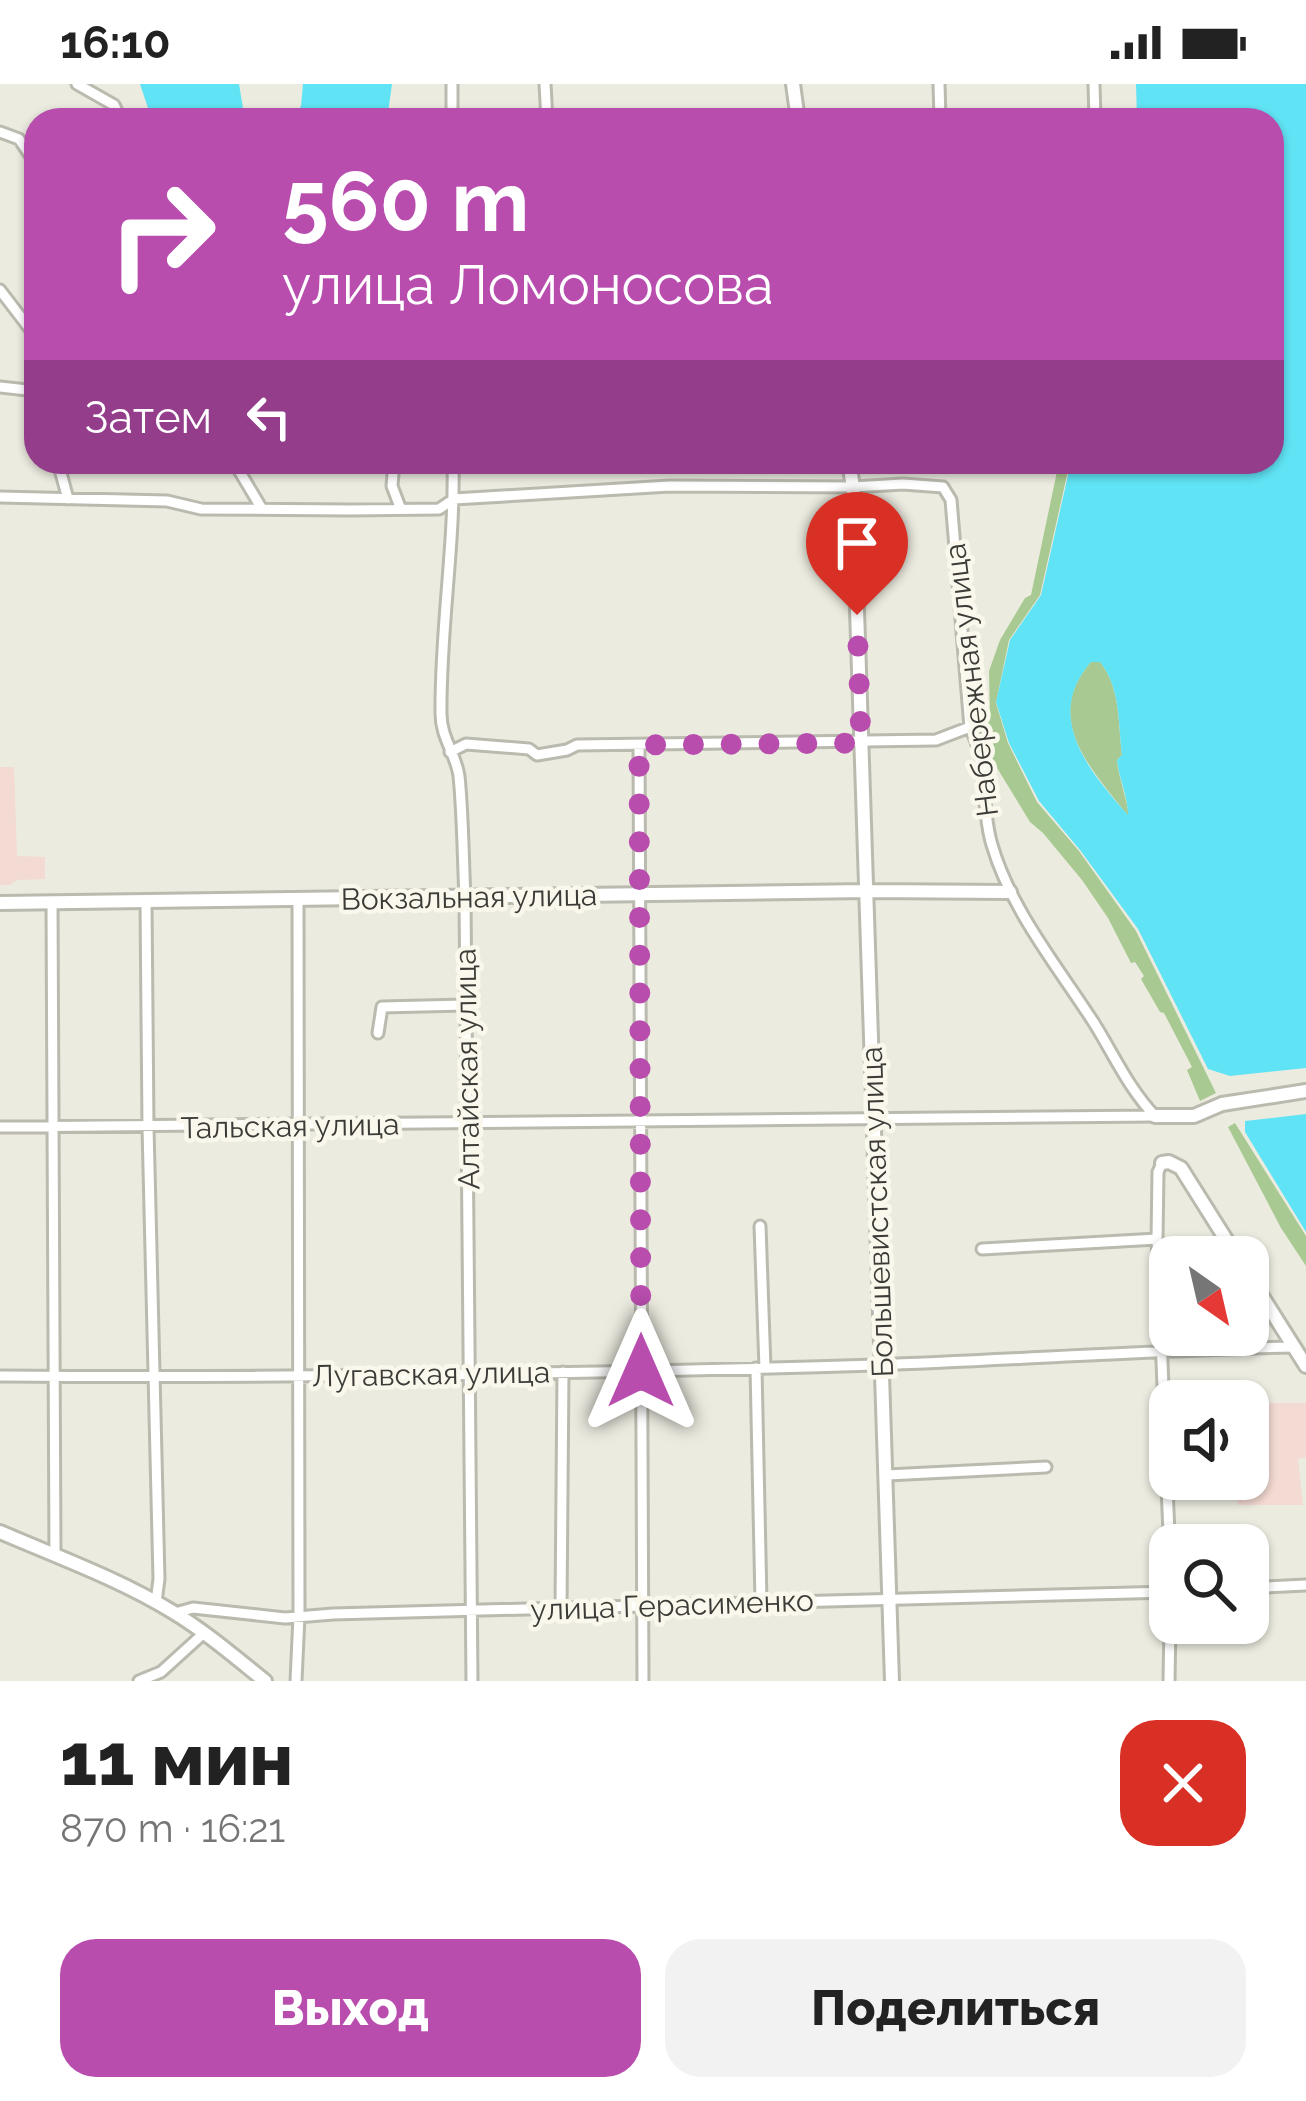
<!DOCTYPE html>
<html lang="ru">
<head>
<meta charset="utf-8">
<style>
  :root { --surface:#fff; --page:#f2f2f2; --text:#222; --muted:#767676; --accent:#b84dae }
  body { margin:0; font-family:Raleway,sans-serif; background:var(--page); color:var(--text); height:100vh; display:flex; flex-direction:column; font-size:45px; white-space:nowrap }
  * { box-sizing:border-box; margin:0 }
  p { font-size:39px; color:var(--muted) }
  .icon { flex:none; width:66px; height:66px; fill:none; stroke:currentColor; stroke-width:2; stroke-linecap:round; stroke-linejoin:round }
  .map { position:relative; height:1597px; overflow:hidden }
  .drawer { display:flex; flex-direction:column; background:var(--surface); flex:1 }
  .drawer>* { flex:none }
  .guide { position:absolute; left:24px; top:24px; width:1260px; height:366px; border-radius:36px; box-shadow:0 3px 9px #0004; background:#b84dae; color:#fff; overflow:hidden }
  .needle { width:78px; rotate:146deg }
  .buttons { position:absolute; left:1149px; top:1152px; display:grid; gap:24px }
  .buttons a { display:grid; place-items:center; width:120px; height:120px; border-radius:24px; background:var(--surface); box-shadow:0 3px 9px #0004; font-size:60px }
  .pin { position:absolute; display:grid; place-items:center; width:102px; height:102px; color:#fff; margin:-123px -51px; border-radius:50% 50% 50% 0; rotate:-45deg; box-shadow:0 0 12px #0007 }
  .pin .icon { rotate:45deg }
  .me { position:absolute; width:132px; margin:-66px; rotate:0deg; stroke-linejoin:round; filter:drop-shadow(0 0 9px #0008) }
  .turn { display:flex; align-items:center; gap:42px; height:252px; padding:0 60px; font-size:54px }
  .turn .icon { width:156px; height:156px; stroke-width:2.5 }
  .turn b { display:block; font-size:84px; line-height:102px }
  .then { display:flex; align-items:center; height:114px; padding:0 60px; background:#0003; gap:24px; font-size:45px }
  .round { display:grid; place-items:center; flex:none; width:126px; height:126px; border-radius:36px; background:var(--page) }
  .head { display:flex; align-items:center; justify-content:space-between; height:204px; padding:0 60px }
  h1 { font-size:72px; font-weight:800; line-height:90px }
  .button { display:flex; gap:24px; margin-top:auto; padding:24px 60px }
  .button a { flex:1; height:138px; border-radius:36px; background:var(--accent); color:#fff; font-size:48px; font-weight:800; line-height:138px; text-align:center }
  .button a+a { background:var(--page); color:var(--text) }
  .status { display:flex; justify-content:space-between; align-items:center; height:84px; padding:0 60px; background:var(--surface); direction:ltr }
  .status svg { height:33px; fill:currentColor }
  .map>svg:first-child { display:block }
  .education { fill:#f3dad2 }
  .green { fill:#a8c991 }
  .water { fill:#60e4f5; fill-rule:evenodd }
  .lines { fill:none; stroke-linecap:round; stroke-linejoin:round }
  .street-casing { stroke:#bbbaaf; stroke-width:15 }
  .secondary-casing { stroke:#bbbaaf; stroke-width:18 }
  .street { stroke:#fff; stroke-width:9 }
  .secondary { stroke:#fff; stroke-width:12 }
  .route { stroke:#b84dae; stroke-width:21; stroke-dasharray:0 37.8 }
  .labels { text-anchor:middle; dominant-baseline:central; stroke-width:9; stroke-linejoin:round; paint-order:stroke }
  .street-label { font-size:30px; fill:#3c3b37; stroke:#faf8ed }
</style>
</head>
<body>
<div class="status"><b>16:10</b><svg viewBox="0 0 49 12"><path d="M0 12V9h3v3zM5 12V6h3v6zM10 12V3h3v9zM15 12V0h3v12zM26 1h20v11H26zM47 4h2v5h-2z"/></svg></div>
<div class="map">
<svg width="1306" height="1597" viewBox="0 0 1306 1597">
  <rect width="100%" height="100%" fill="#ecebe0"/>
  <path class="education" d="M0 683H14L17 772 45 773V795L17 796 10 801H0Z
    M1248 1319H1306V1373L1298 1375 1303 1421H1238L1232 1395H1248Z"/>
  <path class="green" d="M1059 378H1070L1040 511 1009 556 996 619 1008 659 1037 718 1079 767 1136 847 1216 1009 1200 1017 1187 986 1192 983 1164 929 1160 928 1141 895 1144 892 1135 878 1131 879 1108 834 1082 796 1043 749 1030 738 991 674 984 672 976 640 990 636 989 587 1000 556 1025 514 1031 511Z
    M1091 578H1100C1121 604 1118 639 1122 671L1117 676C1119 696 1127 713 1129 733 1092 686 1041 635 1091 578Z
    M1235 1039 1306 1152V1182L1281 1144 1228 1043Z"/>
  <path class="water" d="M140 0H239L245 36H152Z
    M303 0H392L387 36H292L301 22Z
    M1136 0H1306V984L1230 992 1208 985 1138 845 1080 766 1039 717 1009 659 996 618 1010 556 1041 511 1071 378H1272V36H1137ZM1091 578H1100C1121 604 1118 639 1122 671L1117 676C1119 695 1128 712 1128 731 1089 687 1043 633 1091 578Z
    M1306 1030V1148L1245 1048V1037Z"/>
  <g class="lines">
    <defs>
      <path id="street" d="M77 0 114 21 121 36
        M545 0 547 36
        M939 0 940 36
        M1094 0 1095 36
        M452 36V0
        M0 48 19 55 36 80
        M0 206 36 253
        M0 303 36 307
        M58 378 68 415
        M234 378 262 425
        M394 378 392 402 400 423
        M453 378C455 462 440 546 441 630 441 654 456 670 459 692 463 732 463 773 465 814L472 1597
        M0 413 167 417 201 425 350 426 439 425 454 415 670 402 853 403 903 400 943 403 951 416 970 643C989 680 980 722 992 761 1011 826 1058 883 1094 939 1114 971 1129 1005 1155 1032
        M639 661 643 1597
        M450 668 466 660 529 665 537 671 567 666 577 661 936 656 970 643
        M52 818 55 1472
        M146 818 148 1043 159 1495 156 1518
        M378 949 382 923 465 921
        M0 1043 1155 1032
        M1162 1079 1158 1088 1157 1155 1170 1475
        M760 1142 765 1284
        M982 1165 1157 1155
        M756 1284 761 1518
        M0 1292C292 1294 583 1290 875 1281 1014 1276 1154 1266 1293 1263
        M887 1391 1046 1383
        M1248 1504 1306 1501
        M561 1524 563 1288
        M175 1529 193 1524 285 1534 333 1530 1170 1508
        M139 1597 161 1588 204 1549
        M296 1597 299 1532 298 815
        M1169 1597 1170 1539"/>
      <path id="secondary" d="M793 0 798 36
        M849 378 853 403 892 1597
        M0 819 866 807 1010 808
        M1155 1032H1194L1222 1020 1306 1007
        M1162 1079 1169 1078 1181 1084 1237 1173
        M1248 1190 1306 1282
        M0 1448C58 1473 119 1495 173 1528 206 1548 235 1573 265 1597"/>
    </defs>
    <use href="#street" class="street-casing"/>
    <use href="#secondary" class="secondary-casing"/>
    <use href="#street" class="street"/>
    <use href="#secondary" class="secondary"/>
  </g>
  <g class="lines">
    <path class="route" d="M641 1287 639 661 861 659 857 531"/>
  </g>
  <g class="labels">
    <g class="street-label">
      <text transform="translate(971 596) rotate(-97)">Набережная улица</text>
      <text transform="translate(469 813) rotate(-1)">Вокзальная улица</text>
      <text transform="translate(467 985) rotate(-91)">Алтайская улица</text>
      <text transform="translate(290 1042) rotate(-1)">Тальская улица</text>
      <text transform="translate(877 1128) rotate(-92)">Большевистская улица</text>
      <text transform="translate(431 1290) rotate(-1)">Лугавская улица</text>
      <text transform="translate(672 1521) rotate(-2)">улица Герасименко</text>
    </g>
  </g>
</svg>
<div class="buttons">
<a><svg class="needle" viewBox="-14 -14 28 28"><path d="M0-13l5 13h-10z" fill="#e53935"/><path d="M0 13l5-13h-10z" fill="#767676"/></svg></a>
<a><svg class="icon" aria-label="sound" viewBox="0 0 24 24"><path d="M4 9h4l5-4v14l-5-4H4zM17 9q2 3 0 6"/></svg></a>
<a><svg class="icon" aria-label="search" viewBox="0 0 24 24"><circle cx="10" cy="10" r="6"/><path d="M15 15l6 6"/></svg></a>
</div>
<div class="pin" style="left:857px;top:531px;background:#d93025"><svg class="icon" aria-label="arrive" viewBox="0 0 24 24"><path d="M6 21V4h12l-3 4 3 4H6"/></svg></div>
<svg class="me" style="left:641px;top:1287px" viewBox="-20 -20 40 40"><path d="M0-17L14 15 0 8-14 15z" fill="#b84dae" stroke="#fff" stroke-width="4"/></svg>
<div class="guide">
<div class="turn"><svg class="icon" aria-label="right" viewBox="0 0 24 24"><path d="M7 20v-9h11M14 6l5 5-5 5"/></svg><div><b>560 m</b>улица Ломоносова</div></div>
<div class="then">Затем<svg class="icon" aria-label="left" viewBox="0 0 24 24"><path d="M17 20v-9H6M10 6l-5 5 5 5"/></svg></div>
</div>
</div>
<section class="drawer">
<div class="head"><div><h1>11 мин</h1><p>870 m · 16:21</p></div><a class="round" style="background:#d93025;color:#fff"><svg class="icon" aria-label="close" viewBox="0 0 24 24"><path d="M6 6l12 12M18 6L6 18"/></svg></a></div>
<div class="button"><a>Выход</a><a>Поделиться</a></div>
</section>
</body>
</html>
